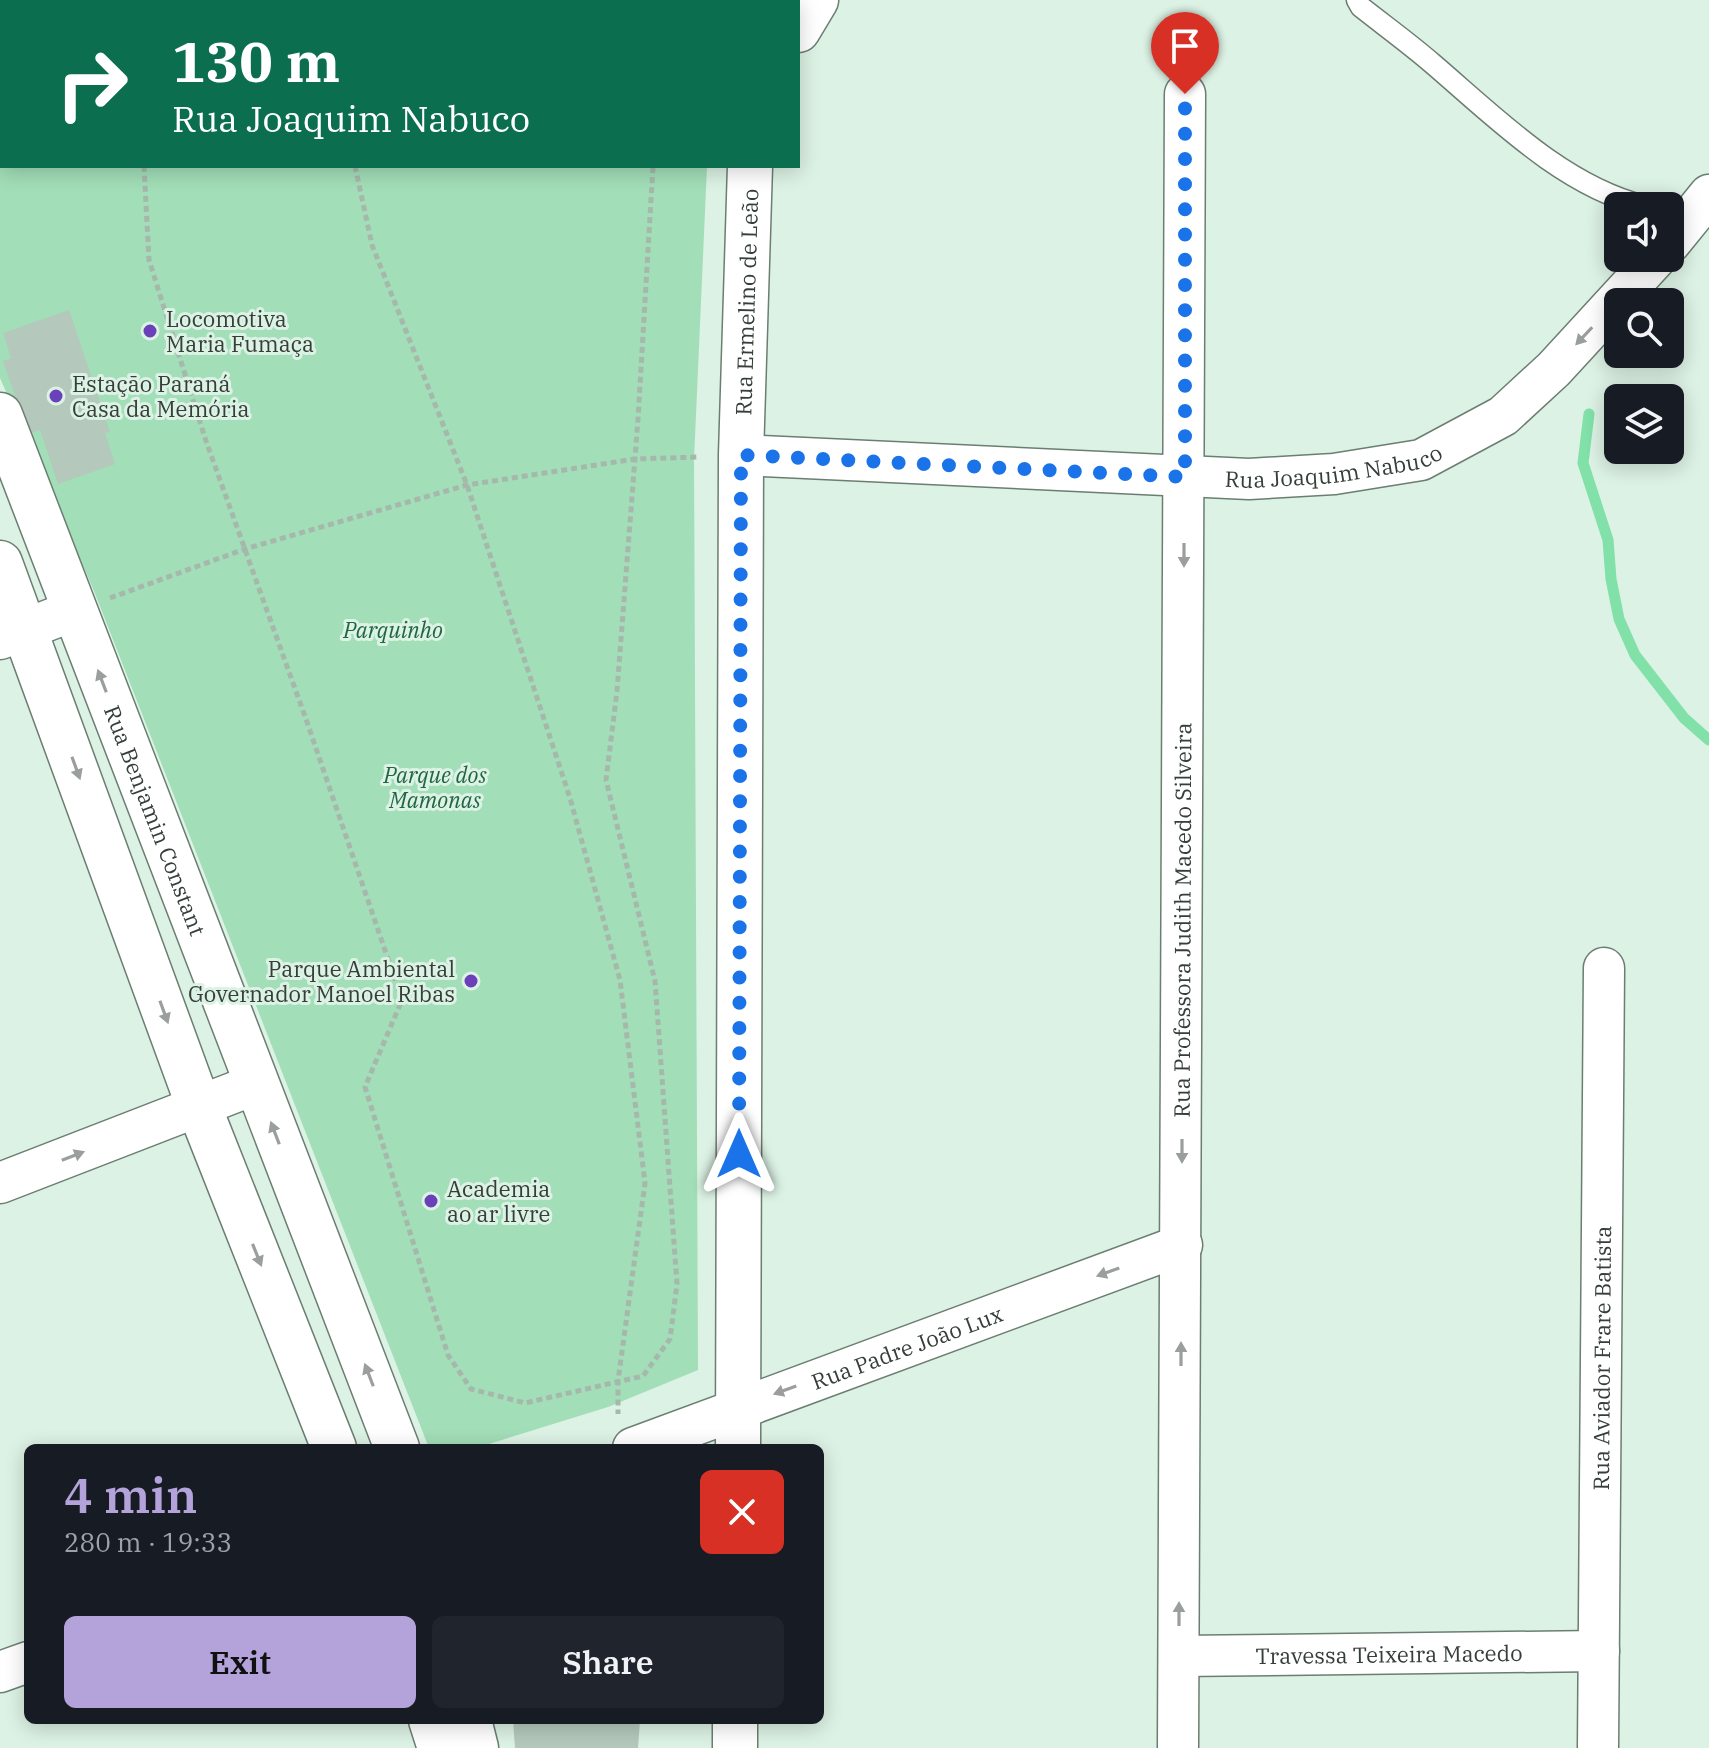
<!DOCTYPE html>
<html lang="en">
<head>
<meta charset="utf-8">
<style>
  :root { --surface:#171b24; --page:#20242c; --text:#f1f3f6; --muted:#9ea1a6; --accent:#b4a3db }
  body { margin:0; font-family:"IBM Plex Serif",serif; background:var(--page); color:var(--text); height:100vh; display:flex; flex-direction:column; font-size:30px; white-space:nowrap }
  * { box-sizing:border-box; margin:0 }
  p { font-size:26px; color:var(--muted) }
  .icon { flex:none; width:44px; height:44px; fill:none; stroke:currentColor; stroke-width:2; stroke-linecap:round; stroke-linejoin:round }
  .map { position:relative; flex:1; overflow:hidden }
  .side { position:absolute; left:24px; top:1444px; width:800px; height:280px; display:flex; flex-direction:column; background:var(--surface); border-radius:12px; box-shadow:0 4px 20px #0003 }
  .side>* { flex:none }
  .banner { position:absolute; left:0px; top:0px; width:800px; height:168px; box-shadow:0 4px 20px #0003; background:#0b6e4f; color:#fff; overflow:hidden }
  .controls { position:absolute; left:1604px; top:192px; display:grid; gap:16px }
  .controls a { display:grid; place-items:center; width:80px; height:80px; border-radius:12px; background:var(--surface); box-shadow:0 4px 20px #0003; font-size:40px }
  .pin { position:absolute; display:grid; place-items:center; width:68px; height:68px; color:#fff; margin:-82px -34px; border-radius:50% 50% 50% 0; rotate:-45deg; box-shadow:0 0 8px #0007 }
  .pin .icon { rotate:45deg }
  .me { position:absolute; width:88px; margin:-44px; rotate:0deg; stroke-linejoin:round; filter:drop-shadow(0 0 6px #0008) }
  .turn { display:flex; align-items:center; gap:28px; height:168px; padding:0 40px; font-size:36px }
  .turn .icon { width:104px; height:104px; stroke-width:2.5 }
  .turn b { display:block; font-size:56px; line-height:68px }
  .round { display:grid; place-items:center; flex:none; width:84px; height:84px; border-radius:12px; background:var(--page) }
  .overview { display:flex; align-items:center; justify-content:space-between; height:136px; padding:0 40px }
  h1 { font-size:48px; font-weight:600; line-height:60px; color:var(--accent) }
  .primary-button { display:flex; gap:16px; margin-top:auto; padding:16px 40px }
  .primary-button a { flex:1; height:92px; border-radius:12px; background:var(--accent); color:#111; font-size:32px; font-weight:600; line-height:92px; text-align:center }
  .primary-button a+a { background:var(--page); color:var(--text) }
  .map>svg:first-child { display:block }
  .green { fill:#a2deb8 }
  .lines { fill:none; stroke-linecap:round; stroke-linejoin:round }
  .stream { stroke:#81e1a9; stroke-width:11 }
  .building { fill:#b4c9bb }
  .lane-casing { stroke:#6b7e71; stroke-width:23 }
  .street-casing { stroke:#6b7e71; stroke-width:43 }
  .secondary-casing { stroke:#6b7e71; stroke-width:47 }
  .path { stroke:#a6b8ac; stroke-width:5; stroke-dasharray:6 4; stroke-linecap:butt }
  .lane { stroke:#fff; stroke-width:20 }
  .street { stroke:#fff; stroke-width:40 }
  .secondary { stroke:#fff; stroke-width:44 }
  .oneway { fill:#9a9e9c }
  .route { stroke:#1a73e8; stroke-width:14; stroke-dasharray:0 25.2 }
  .poi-dot { fill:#6a41b9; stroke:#dcf2e4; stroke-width:3 }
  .labels { text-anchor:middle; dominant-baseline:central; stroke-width:6; stroke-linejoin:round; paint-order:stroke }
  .street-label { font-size:22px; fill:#353e38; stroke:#dcf2e4 }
  .poi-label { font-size:22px; fill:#353e38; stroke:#dcf2e4; text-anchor:start }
  .park-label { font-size:22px; font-style:italic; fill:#216642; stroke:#dcf2e4 }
</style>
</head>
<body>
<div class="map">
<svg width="1709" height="1748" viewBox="0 0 1709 1748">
  <rect width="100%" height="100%" fill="#dcf2e4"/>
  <path class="green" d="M0 0H769L2 2V166H707L694 460 698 1370 608 1407 476 1448H429L94 591 0 378Z"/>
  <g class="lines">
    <path class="stream" d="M1589 414 1583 463 1608 540 1611 579 1619 619 1635 655 1684 718 1709 740"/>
  </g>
  <path class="building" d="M69 310 110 432 105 433 115 464 58 484 40 430 28 434 3 361 11 358 3 333Z
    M513 1720H640L638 1748H515Z"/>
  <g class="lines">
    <defs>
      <path id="lane" d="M1357 0 1361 7C1385 26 1410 44 1433 64 1495 117 1563 186 1644 206"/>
      <g id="street">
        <path d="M1670 243 1709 195"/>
        <path id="s1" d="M741 455 1249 479 1334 474 1421 460 1503 416 1554 369 1656 258"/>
        <path d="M0 639 75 610"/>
        <path d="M0 1183 256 1084"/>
        <path id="s2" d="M633 1448 1182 1245"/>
        <path id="s3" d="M1179 1656 1599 1651"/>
        <path d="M0 1672 28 1662"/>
        <path id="s4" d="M1178 1748 1185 94"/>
        <path id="s5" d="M1598 1748 1604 968"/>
      </g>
      <g id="secondary">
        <path d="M798 30 816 0"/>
        <path id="s6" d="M0 415 397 1448"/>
        <path d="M0 563 199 1107 334 1448"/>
        <path id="s7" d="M738 1448 741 455 750 166"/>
        <path d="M431 1720 440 1748"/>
        <path d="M469 1720 476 1748"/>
        <path d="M735 1748V1720"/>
      </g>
    </defs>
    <use href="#lane" class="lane-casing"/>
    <use href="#street" class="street-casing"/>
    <use href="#secondary" class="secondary-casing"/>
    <path class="path" d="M68 0 70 2
      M222 0V2
      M279 0 280 2
      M335 2 336 0
      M681 2V0
      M688 2 689 0
      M144 166 149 260 206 441 307 722 402 1000 365 1087 448 1355 471 1389 525 1403 643 1376 670 1339 677 1284 655 981 606 780 617 691 638 419 653 166
      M355 166 372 245 467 485 570 798 620 980 645 1183 618 1381V1414
      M110 598 245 549 467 485 635 459 700 457"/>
    <use href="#lane" class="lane"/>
    <use href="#street" class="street"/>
    <use href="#secondary" class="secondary"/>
  </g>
  <defs><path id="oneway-solid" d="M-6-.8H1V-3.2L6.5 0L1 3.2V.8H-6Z" transform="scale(2)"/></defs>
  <g class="oneway">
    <use href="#oneway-solid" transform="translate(1584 336) rotate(133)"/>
    <use href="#oneway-solid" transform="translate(1184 555) rotate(90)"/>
    <use href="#oneway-solid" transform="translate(102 681) rotate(-111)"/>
    <use href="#oneway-solid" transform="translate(76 768) rotate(70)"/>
    <use href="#oneway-solid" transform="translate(164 1012) rotate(70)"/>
    <use href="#oneway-solid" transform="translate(275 1133) rotate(-111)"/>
    <use href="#oneway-solid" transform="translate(1182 1151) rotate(90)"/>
    <use href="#oneway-solid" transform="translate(73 1156) rotate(-21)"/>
    <use href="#oneway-solid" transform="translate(257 1255) rotate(68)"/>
    <use href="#oneway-solid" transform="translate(1108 1272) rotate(160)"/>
    <use href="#oneway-solid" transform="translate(1181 1354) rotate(-90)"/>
    <use href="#oneway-solid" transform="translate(369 1375) rotate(-111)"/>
    <use href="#oneway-solid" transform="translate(785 1390) rotate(160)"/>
    <use href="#oneway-solid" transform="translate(1179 1614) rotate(-90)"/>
  </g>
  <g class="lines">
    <path class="route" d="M739 1154 741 455 1185 477V94"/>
  </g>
  <g class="poi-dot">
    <circle cx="150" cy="331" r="8"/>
    <circle cx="56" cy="396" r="8"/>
    <circle cx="471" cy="981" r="8"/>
    <circle cx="431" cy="1201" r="8"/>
  </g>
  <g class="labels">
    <g class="street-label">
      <text stroke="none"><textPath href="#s7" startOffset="1146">Rua Ermelino de Leão</textPath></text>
      <text stroke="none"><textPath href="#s1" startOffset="594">Rua Joaquim Nabuco</textPath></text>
      <text stroke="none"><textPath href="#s6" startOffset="434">Rua Benjamin Constant</textPath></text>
      <text stroke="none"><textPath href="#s4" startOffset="828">Rua Professora Judith Macedo Silveira</textPath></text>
      <text stroke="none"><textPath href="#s2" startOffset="292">Rua Padre João Lux</textPath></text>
      <text stroke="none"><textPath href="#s5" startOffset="390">Rua Aviador Frare Batista</textPath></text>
      <text stroke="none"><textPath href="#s3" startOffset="210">Travessa Teixeira Macedo</textPath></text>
    </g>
    <g class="poi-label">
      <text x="166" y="318">Locomotiva<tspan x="166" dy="25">Maria Fumaça</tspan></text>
      <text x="72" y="383">Estação Paraná<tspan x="72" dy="25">Casa da Memória</tspan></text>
      <text x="455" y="968" text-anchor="end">Parque Ambiental<tspan x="455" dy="25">Governador Manoel Ribas</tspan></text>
      <text x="447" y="1188">Academia<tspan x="447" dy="25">ao ar livre</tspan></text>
    </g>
    <g class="park-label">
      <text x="393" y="629">Parquinho</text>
      <text x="435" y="774">Parque dos<tspan x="435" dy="25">Mamonas</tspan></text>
    </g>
  </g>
</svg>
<div class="controls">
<a><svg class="icon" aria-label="sound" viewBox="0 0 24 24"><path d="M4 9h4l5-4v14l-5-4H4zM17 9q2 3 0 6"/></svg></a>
<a><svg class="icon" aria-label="search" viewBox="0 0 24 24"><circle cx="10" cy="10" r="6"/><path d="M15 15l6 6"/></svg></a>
<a><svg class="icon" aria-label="layers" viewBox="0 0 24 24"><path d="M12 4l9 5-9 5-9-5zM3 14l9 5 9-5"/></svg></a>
</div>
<div class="pin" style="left:1185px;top:94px;background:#d93025"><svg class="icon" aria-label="arrive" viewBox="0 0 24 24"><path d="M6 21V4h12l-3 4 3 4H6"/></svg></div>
<svg class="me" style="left:739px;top:1154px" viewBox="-20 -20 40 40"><path d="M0-17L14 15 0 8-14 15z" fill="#1a73e8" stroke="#fff" stroke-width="4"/></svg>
<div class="banner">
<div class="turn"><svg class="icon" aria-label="right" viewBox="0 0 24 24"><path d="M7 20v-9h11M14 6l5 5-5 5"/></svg><div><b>130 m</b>Rua Joaquim Nabuco</div></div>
</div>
<section class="side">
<div class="overview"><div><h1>4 min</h1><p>280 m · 19:33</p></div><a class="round" style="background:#d93025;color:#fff"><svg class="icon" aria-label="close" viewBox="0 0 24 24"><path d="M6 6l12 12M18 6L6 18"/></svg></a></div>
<div class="primary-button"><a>Exit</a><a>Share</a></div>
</section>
</div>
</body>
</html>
